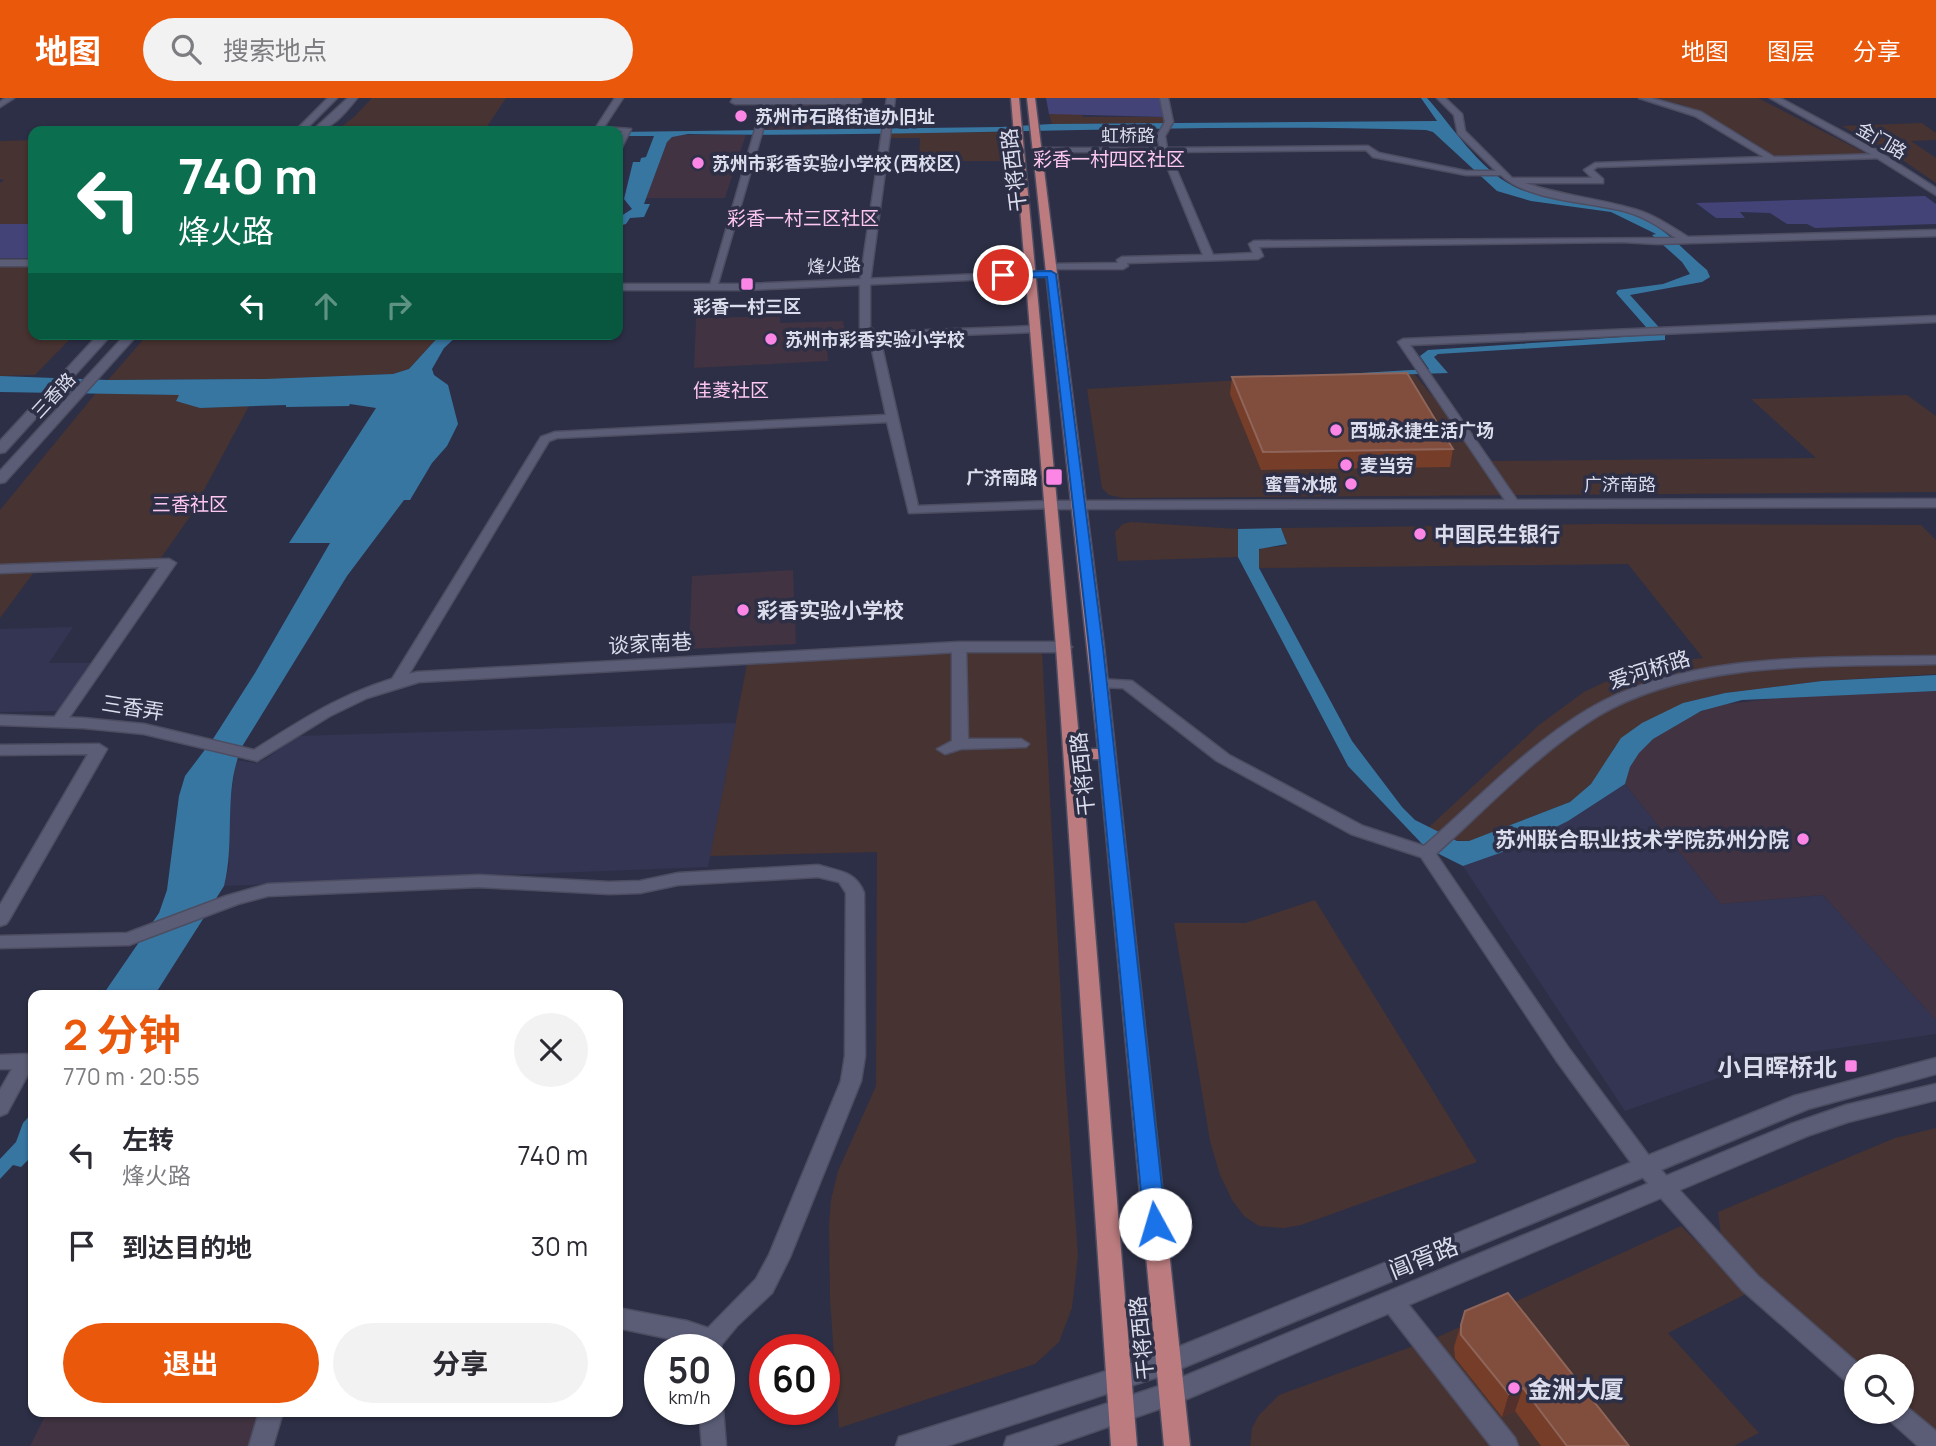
<!DOCTYPE html>
<html lang="zh">
<head>
<meta charset="utf-8">
<style>
  :root { --surface:#fff; --page:#f2f2f3; --text:#2b2b33; --muted:#7c7c81; --accent:#ea580c }
  body { margin:0; font-family:Manrope,"Noto Sans SC",sans-serif; background:var(--page); color:var(--text); height:100vh; display:flex; flex-direction:column; font-size:26px; white-space:nowrap }
  * { box-sizing:border-box; margin:0 }
  p { font-size:23px; color:var(--muted) }
  .icon { flex:none; width:38px; height:38px; fill:none; stroke:currentColor; stroke-width:2; stroke-linecap:round; stroke-linejoin:round }
  .map { position:relative; flex:1; overflow:hidden }
  .panel { position:absolute; left:28px; top:892px; width:595px; height:427px; display:flex; flex-direction:column; background:var(--surface); border-radius:14px; box-shadow:0 2px 5px #0004 }
  .panel>* { flex:none }
  .hud { position:absolute; left:28px; top:28px; width:595px; height:214px; border-radius:14px; box-shadow:0 2px 5px #0004; background:#0b6e4f; color:#fff; overflow:hidden }
  .fabs { position:absolute; left:1844px; top:1256px; display:grid; gap:14px }
  .fabs a { display:grid; place-items:center; width:70px; height:70px; border-radius:50%; background:var(--surface); box-shadow:0 2px 5px #0004; font-size:35px }
  .speed { position:absolute; left:644px; top:1236px; display:flex; gap:14px; font-size:35px; font-weight:700; text-align:center }
  .speed>* { display:grid; place-content:center; width:91px; height:91px; border-radius:50%; background:var(--surface); box-shadow:0 2px 5px #0004; line-height:1 }
  .speed small { font-size:18px; font-weight:400 }
  .speed .limit { border:10px solid #d22; background:#fff; color:#111 }
  .pin { position:absolute; display:grid; place-items:center; width:60px; height:60px; color:#fff; margin:-30px; border:4px solid #fff; border-radius:50%; box-shadow:0 2px 7px #0007 }
  .me { position:absolute; width:77px; margin:-38px; rotate:354deg; stroke-linejoin:round; filter:drop-shadow(0 0 5px #0008) }
  .turn { display:flex; align-items:center; gap:24px; height:147px; padding:0 35px; font-size:32px }
  .turn .icon { width:91px; height:91px; stroke-width:2.5 }
  .turn b { display:block; font-size:49px; line-height:60px }
  .lanes { display:flex; align-items:center; height:66px; padding:0 35px; background:#0003; justify-content:center; gap:35px; direction:ltr }
  .lanes .off { opacity:.35 }
  .round { display:grid; place-items:center; flex:none; width:74px; height:74px; border-radius:37px; background:var(--page) }
  .overview { display:flex; align-items:center; justify-content:space-between; height:119px; padding:0 35px }
  h1 { font-size:42px; font-weight:700; line-height:52px; color:var(--accent) }
  .action { display:flex; gap:14px; margin-top:auto; padding:14px 35px }
  .action a { flex:1; height:80px; border-radius:42px; background:var(--accent); color:#fff; font-size:28px; font-weight:700; line-height:80px; text-align:center }
  .action a+a { background:var(--page); color:var(--text) }
  ul { padding:0; list-style:none }
  li { display:flex; align-items:center; gap:21px; height:91px; padding:0 35px }
  li div { flex:1 }
  li b { display:block; font-size:26px }
  li em { font-style:normal }
  header { display:flex; align-items:center; gap:42px; box-sizing:border-box; height:98px; padding:0 35px; background:var(--accent); color:#fff }
  header strong { font-size:33px }
  nav { display:flex; gap:38px; margin-inline-start:auto; font-size:24px }
  .search { width:490px; height:63px; background:var(--page); display:flex; align-items:center; gap:18px; box-sizing:border-box; padding:0 24px; border-radius:38px; color:var(--muted); font-size:26px }
  .map>svg:first-child { display:block }
  .commercial { fill:#473331 }
  .built { fill:#343553 }
  .education { fill:#413341 }
  .green { fill:#434378 }
  .water { fill:#3876a2 }
  .lines { fill:none; stroke-linecap:round; stroke-linejoin:round }
  .minor-casing { stroke:#4d4d62; stroke-width:3 }
  .tertiary-casing { stroke:#4d4d62; stroke-width:3 }
  .secondary-casing { stroke:#4d4d62; stroke-width:3 }
  .primary-casing { stroke:#4d4d62; stroke-width:3 }
  .minor { fill:#5b5d77; fill-rule:evenodd }
  .tertiary { fill:#5b5d77; fill-rule:evenodd }
  .secondary { fill:#5b5d77; fill-rule:evenodd }
  .primary { fill:#bc7c7f; fill-rule:evenodd }
  .wall { fill:#763d29 }
  .shaded-wall { fill:#54302c }
  .building { fill:#814e3e; stroke:#8f6459; stroke-width:2 }
  .route { fill:#1a73e8; stroke:#114b97; stroke-width:2 }
  .poi-dot { fill:#fb86e5; stroke:#2d2f46; stroke-width:2.5 }
  .labels { text-anchor:middle; dominant-baseline:central; stroke-width:7; stroke-linejoin:round; paint-order:stroke }
  .far-poi-label { font-size:18px; font-weight:bold; fill:#dbdcec; stroke:#2d2f46; text-anchor:start }
  .far-street-label { font-size:18px; fill:#dbdcec; stroke:#2d2f46 }
  .far-neighbourhood-label { font-size:19px; fill:#fdc7f0; stroke:#2d2f46 }
  .street-label { font-size:21px; fill:#dbdcec; stroke:#2d2f46 }
  .poi-label { font-size:21px; font-weight:bold; fill:#dbdcec; stroke:#2d2f46; text-anchor:start }
  .near-poi-label { font-size:24px; font-weight:bold; fill:#dbdcec; stroke:#2d2f46; text-anchor:end }
  .near-street-label { font-size:24px; fill:#dbdcec; stroke:#2d2f46 }
</style>
</head>
<body>
<header>
<strong>地图</strong>
<div class="search"><svg class="icon" aria-label="search" viewBox="0 0 24 24"><circle cx="10" cy="10" r="6"/><path d="M15 15l6 6"/></svg>搜索地点</div>
<nav><a>地图</a><a>图层</a><a>分享</a></nav>
</header>
<div class="map">
<svg width="1936" height="1348" viewBox="0 0 1936 1348">
  <rect width="100%" height="100%" fill="#2d2f46"/>
  <path class="commercial" d="M372 0H506L484 33H336L355 18Z
    M1654 0H1758L1869 57 1776 59 1742 37 1683 7Z
    M1049 16H1081L1083 19H1166L1163 25 1052 26Z
    M1922 25 1936 35V42L1911 43 1936 60V85L1898 59 1842 28Z
    M1002 34 1005 63H919L920 40H886L887 35Z
    M33 42V126H0V85L4 82 0 81V43Z
    M0 167H33V236H75L35 277 0 278Z
    M148 236H441L409 271 393 276 276 281 108 282Z
    M1411 272 1486 363 1816 360 1751 301 1907 297 1936 318V394L1123 400 1109 397 1102 390 1087 291Z
    M96 295 180 297 176 302 200 310 249 308 189 420 156 467 37 470 0 520V412Z
    M1131 424 1238 431V459L1118 463 1115 434 1123 426Z
    M1597 426 1921 427 1936 442V576L1822 583 1725 595 1683 605 1614 649 1611 657 1591 686 1570 704 1469 743 1451 742 1428 730 1539 627 1584 594 1613 580 1665 564 1703 560 1628 466 1259 470 1258 453 1262 450 1285 448 1286 443 1281 430Z
    M1042 553 1065 976 1078 1158 1072 1210 1059 1244 1035 1266 839 1330 830 1201 829 1127 831 1102 838 1073 876 988 877 754 710 758 747 566 954 554Z
    M1315 802 1477 1064 1301 1127 1284 1130 1259 1128 1244 1118 1232 1102 1220 1077 1210 1043 1174 825H1245Z
    M1936 1030V1342L1902 1314V1269H1857V1277L1721 1139 1718 1114 1895 1040Z
    M1681 1128 1748 1195 1668 1235 1759 1335 1734 1348H1511L1429 1243Z
    M1419 1246 1499 1348H1250L1252 1330 1259 1317 1279 1297Z"/>
  <path class="built" d="M73 529 49 565H95L59 613 0 614V531Z
    M736 625 708 769 224 788 229 768 230 705 236 662 255 665 266 661 297 638Z
    M1625 686 1721 806 1823 797 1936 922V936L1796 956 1749 969 1625 1013 1463 768 1546 735Z"/>
  <path class="education" d="M771 6H860L854 31 763 32Z
    M669 37H746L725 100H646Z
    M780 218V225L843 223 848 246 827 247 828 263 694 270 696 220Z
    M793 472 796 546 689 551 692 478Z
    M1936 593V922L1823 797 1721 806 1625 686 1630 669 1639 654 1653 641 1687 619 1718 607 1789 599Z
    M47 1314H282L272 1348H30Z"/>
  <path class="green" d="M1046 0H1161L1166 19 1049 16Z
    M1925 98 1936 106V126L1815 130 1807 126H1787L1770 115 1740 114 1745 120H1716L1696 105Z
    M0 126H33V160H0Z"/>
  <path class="water" d="M1421 0H1427C1453 29 1478 70 1513 88 1539 102 1589 103 1619 111 1659 121 1677 147 1707 172L1710 179 1702 184 1630 197 1665 236V242L1438 256 1434 259 1448 275 1238 282 1429 271 1420 258 1428 252 1653 237 1616 195 1618 192 1663 186 1690 176 1682 164 1652 137 1656 136 1611 114 1531 103 1497 93 1433 34 1426 32C1180 24 934 40 688 36L672 39 667 44 644 106H650L644 119 630 120 626 126 618 128V120L632 111 624 101 633 64H640L641 60 646 59 654 38H618V34L1001 29 1052 26 1437 23Z
    M441 236H459L444 250 432 271 434 277 448 287 458 326 447 348 432 365 410 402H404L347 478 243 647C222 691 236 742 224 788L154 898H102L159 815 167 792 179 698 185 678 213 641 255 575 330 445H289L376 310 350 306 349 308 286 309V307L200 310 176 303 179 297 0 294V278L108 282 265 281 393 276 409 271Z
    M1281 430 1287 446 1259 451V470L1352 643 1402 709 1415 722 1457 743H1469L1570 704 1591 686 1621 640 1642 625 1683 605 1725 595 1822 583 1936 577V593L1742 602 1701 613 1653 641 1639 655 1630 669 1625 686 1568 723 1514 750 1463 768 1425 749 1348 668 1238 459V431Z
    M33 1014V1057L21 1069 13 1067 0 1081V1061L16 1044 23 1025Z"/>
  <g class="lines">
    <defs>
      <path id="minor" d="M5 0H14L0 9V4Z
        M615 0H623L604 29 631 31 622 49 618 51V42L622 33 595 31Z
        M887 0H895L870 184V229L876 234 1035 228 1040 231 1035 234 880 240 918 408 1051 403 1055 404V410L909 415 887 324 557 340 549 343 403 586 396 590 391 589 389 586 541 339 555 334 886 317 869 238 860 230V184Z
        M1160 0H1168L1173 24 1165 38 1167 50 1368 48 1379 55 1466 73H1496L1458 36 1454 17 1437 0H1445L1462 16 1465 33 1512 80H1592L1584 72 1595 65 1764 59 1695 18 1639 0H1651L1701 14 1774 59 1881 56 1885 58 1881 60 1597 69 1593 72 1603 81V85H1525C1559 97 1595 100 1630 110 1652 115 1670 128 1688 139L1936 132V138L1657 146 1622 144 1259 149 1263 158 1258 161 1127 165 1128 168 1123 171H1048L1046 169 1051 166 1118 165 1117 162 1122 159 1203 157 1161 54H1037L1033 52 1037 50H1160L1157 38 1165 24ZM1366 52 1373 59 1466 77H1501C1527 103 1592 104 1627 114 1645 119 1661 130 1676 140L1254 143 1249 146 1253 155 1213 157 1169 54Z
        M767 2 771 4 717 189 709 191 763 4Z
        M0 162H33V168H0Z
        M1936 218V224L1410 247 1519 405 1513 409 1509 408 1398 244 1403 241Z
        M169 461 176 465 64 627H54L51 624 159 469 0 475V467Z
        M959 545 966 549 968 641H1021L1029 646 1026 649 961 651 945 656 937 651 952 643V549Z
        M1936 558V566C1829 569 1693 561 1598 618 1538 655 1488 709 1436 756L1570 952 1652 1062 1758 1178 1862 1269H1857V1289L1849 1286 1742 1192 1638 1074 1556 962 1421 759 1351 736 1217 663 1123 590 1099 589 1092 585 1099 581 1132 583 1229 657 1363 728 1424 748C1477 702 1527 648 1587 612 1686 553 1825 560 1936 558Z
        M99 646 107 651 9 822 6 826 0 828V807L88 656 0 657V647Z
        M818 767C838 773 856 773 864 795L865 958 861 983 790 1159 772 1195 737 1228 722 1246 719 1254V1251H698L699 1247 618 1230V1210L687 1223 708 1230 756 1181 769 1157 841 983 845 958 846 795 839 784 818 779 678 787 640 795 609 796 479 789 268 798 238 806 129 847 0 850V838L127 835 226 798 268 786 479 777 609 784 640 783 678 775Z
        M26 956 33 958V967L7 1015 0 1018V992L12 971H0V957Z
        M1392 1193 1400 1196 1515 1340 1518 1348H1491L1384 1210 1381 1203 1384 1196Z
        M719 1303 723 1311 726 1348H702L699 1311H719Z
        M1902 1305 1936 1333V1348H1918L1889 1322 1885 1314H1902Z
        M259 1314H283L273 1348H249Z"/>
      <path id="tertiary" d="M733 0H861V4L857 6H735L731 4Z
        M1051 173 1055 174V178L747 192H618V186H747Z
        M959 544H1064L1072 549 1064 554H959L419 584 367 600 330 618 257 663 144 636 83 630 0 627V617L83 620 144 626 254 652C310 616 351 590 417 574Z"/>
      <path id="secondary" d="M328 0H337L304 33H295Z
        M348 0H357C346 14 331 33 312 33Z
        M1770 0H1780L1875 51 1936 90V97L1869 55Z
        M99 236H112L5 354 0 355V343Z
        M126 236H138L5 384 0 385V373Z
        M1936 401V409L1051 411 1044 407 1051 403Z
        M1936 960V976L1808 1011 1170 1275 947 1348H896L899 1339 909 1336 1166 1254 1794 998Z
        M1936 986V1002L1848 1024 1807 1038 1182 1303 1053 1348H1004L1007 1339 1168 1285 1791 1026 1846 1007Z"/>
      <path id="primary" d="M1011 0H1019L1080 651H1098L1027 0H1035L1104 549 1190 1348H1164L1099 661H1081L1137 1348H1111L1056 549Z"/>
    </defs>
    <use href="#minor" class="minor-casing"/>
    <use href="#tertiary" class="tertiary-casing"/>
    <use href="#secondary" class="secondary-casing"/>
    <use href="#primary" class="primary-casing"/>
    <use href="#minor" class="minor"/>
    <use href="#tertiary" class="tertiary"/>
    <use href="#secondary" class="secondary"/>
    <use href="#primary" class="primary"/>
  </g>
  <path class="wall" d="M1232 279 1453 351 1450 369 1261 372 1230 296Z
    M1465 1213 1629 1348H1541L1515 1313 1502 1319 1455 1260 1454 1249Z"/>
  <path class="shaded-wall" d="M1523 1290 1515 1313 1502 1319 1509 1296Z"/>
  <path class="building" d="M1407 275 1453 351 1263 354 1232 279Z
    M1508 1195 1629 1348H1567L1523 1290 1509 1296 1461 1237V1227L1465 1213Z"/>
  <path class="route" d="M1051 173 1056 176 1103 549 1166 1126 1163 1132 1155 1134 1148 1132 1144 1126 1089 549 1047 179 1003 180 998 177 1003 174Z"/>
  <g class="poi-dot">
    <circle cx="741" cy="18" r="7"/>
    <circle cx="698" cy="65" r="7"/>
    <rect x="740" y="179" width="14" height="14" rx="3.5"/>
    <circle cx="771" cy="241" r="7"/>
    <circle cx="1336" cy="332" r="7"/>
    <circle cx="1346" cy="367" r="7"/>
    <rect x="1045" y="370" width="18" height="18" rx="3.5"/>
    <circle cx="1351" cy="386" r="7"/>
    <circle cx="1420" cy="436" r="7"/>
    <circle cx="743" cy="512" r="7"/>
    <circle cx="1803" cy="741" r="7"/>
    <rect x="1844" y="961" width="14" height="14" rx="3.5"/>
    <circle cx="1514" cy="1290" r="7"/>
  </g>
  <g class="labels">
    <g class="far-poi-label">
      <text x="755" y="18">苏州市石路街道办旧址</text>
      <text x="712" y="65">苏州市彩香实验小学校(西校区)</text>
      <text x="747" y="208" text-anchor="middle">彩香一村三区</text>
      <text x="785" y="241">苏州市彩香实验小学校</text>
      <text x="1350" y="332">西城永捷生活广场</text>
      <text x="1360" y="367">麦当劳</text>
      <text x="1038" y="379" text-anchor="end">广济南路</text>
      <text x="1337" y="386" text-anchor="end">蜜雪冰城</text>
    </g>
    <g class="far-street-label">
      <text x="1128" y="37">虹桥路</text>
      <text transform="translate(1882 42) rotate(30)">金门路</text>
      <text transform="translate(834 167) rotate(-3)">烽火路</text>
      <text transform="translate(53 297) rotate(-47)">三香路</text>
      <text x="1620" y="386">广济南路</text>
    </g>
    <g class="far-neighbourhood-label">
      <text x="1109" y="61">彩香一村四区社区</text>
      <text x="803" y="120">彩香一村三区社区</text>
      <text x="731" y="292">佳菱社区</text>
      <text x="190" y="406">三香社区</text>
    </g>
    <g class="street-label">
      <text transform="translate(1013 72) rotate(-97)">干将西路</text>
      <text transform="translate(650 545) rotate(-3)">谈家南巷</text>
      <text transform="translate(1649 571) rotate(-17)">爱河桥路</text>
      <text transform="translate(133 609) rotate(9)">三香弄</text>
      <text transform="translate(1082 676) rotate(-96)">干将西路</text>
      <text transform="translate(1141 1240) rotate(-96)">干将西路</text>
    </g>
    <g class="poi-label">
      <text x="1434" y="436">中国民生银行</text>
      <text x="757" y="512">彩香实验小学校</text>
      <text x="1789" y="741" text-anchor="end">苏州联合职业技术学院苏州分院</text>
    </g>
    <g class="near-poi-label">
      <text x="1837" y="968">小日晖桥北</text>
      <text x="1528" y="1290" text-anchor="start">金洲大厦</text>
    </g>
    <g class="near-street-label">
      <text transform="translate(1423 1159) rotate(-22)">阊胥路</text>
    </g>
  </g>
</svg>
<div class="fabs">
<a><svg class="icon" aria-label="search" viewBox="0 0 24 24"><circle cx="10" cy="10" r="6"/><path d="M15 15l6 6"/></svg></a>
</div>
<div class="speed"><div>50<small>km/h</small></div><div class="limit">60</div></div>
<div class="pin" style="left:1003px;top:177px;background:#d93025"><svg class="icon" aria-label="arrive" viewBox="0 0 24 24"><path d="M6 21V4h12l-3 4 3 4H6"/></svg></div>
<svg class="me" style="left:1155px;top:1126px" viewBox="-20 -20 40 40"><circle r="19" fill="#fff"/><path d="M0-13L10 11 0 6-10 11z" fill="#1a73e8"/></svg>
<div class="hud">
<div class="turn"><svg class="icon" aria-label="left" viewBox="0 0 24 24"><path d="M17 20v-9H6M10 6l-5 5 5 5"/></svg><div><b>740 m</b>烽火路</div></div>
<div class="lanes"><svg class="icon" aria-label="left" viewBox="0 0 24 24"><path d="M17 20v-9H6M10 6l-5 5 5 5"/></svg><svg class="icon off" aria-label="ahead" viewBox="0 0 24 24"><path d="M12 20V5M6 11l6-6 6 6"/></svg><svg class="icon off" aria-label="right" viewBox="0 0 24 24"><path d="M7 20v-9h11M14 6l5 5-5 5"/></svg></div>
</div>
<section class="panel">
<div class="overview"><div><h1>2 分钟</h1><p>770 m · 20:55</p></div><a class="round"><svg class="icon" aria-label="close" viewBox="0 0 24 24"><path d="M6 6l12 12M18 6L6 18"/></svg></a></div>
<ul>
<li><svg class="icon" aria-label="left" viewBox="0 0 24 24"><path d="M17 20v-9H6M10 6l-5 5 5 5"/></svg><div><b>左转</b><p>烽火路</p></div><em>740 m</em></li>
<li><svg class="icon" aria-label="arrive" viewBox="0 0 24 24"><path d="M6 21V4h12l-3 4 3 4H6"/></svg><div><b>到达目的地</b></div><em>30 m</em></li>
</ul>
<div class="action"><a>退出</a><a>分享</a></div>
</section>
</div>
</body>
</html>
